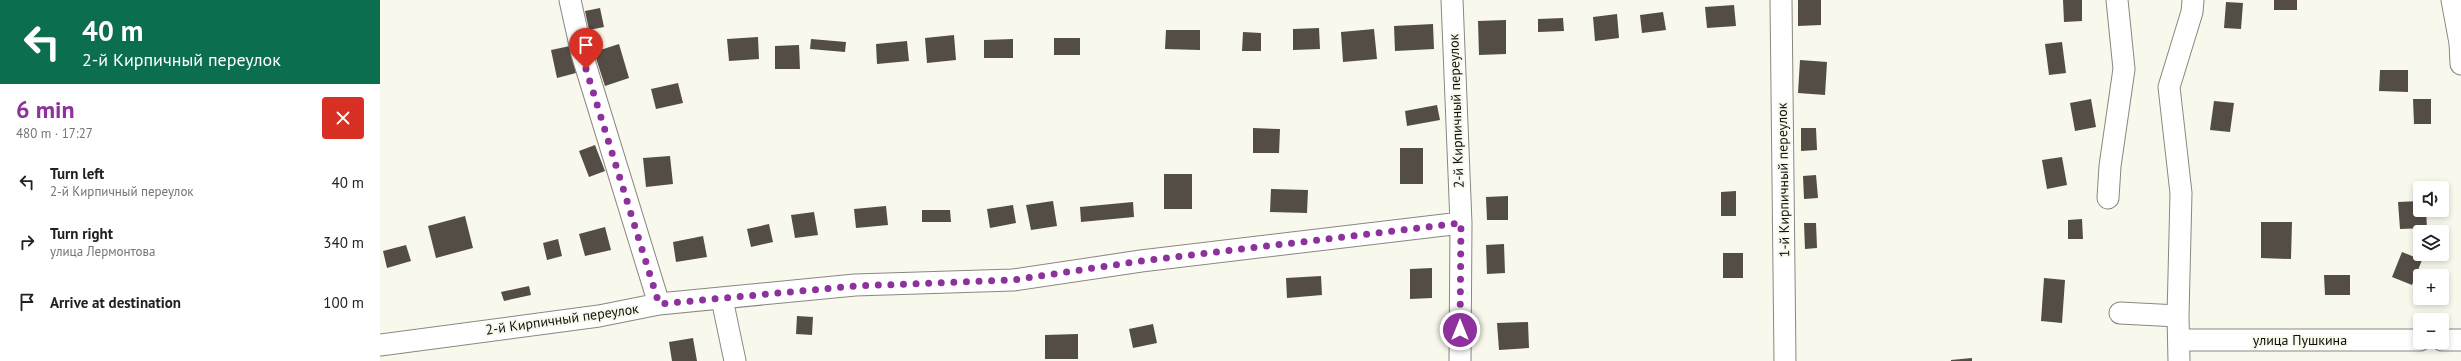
<!DOCTYPE html>
<html lang="en">
<head>
<meta charset="utf-8">
<style>
  :root { --surface:#fff; --page:#f6f6f6; --text:#202124; --muted:#757577; --accent:#8d329d }
  body { margin:0; font-family:"PT Sans",sans-serif; background:var(--page); color:var(--text); height:100vh; display:flex; flex-direction:column; font-size:15px; white-space:nowrap }
  * { box-sizing:border-box; margin:0 }
  p { font-size:13px; color:var(--muted) }
  .icon { flex:none; width:22px; height:22px; fill:none; stroke:currentColor; stroke-width:2; stroke-linecap:round; stroke-linejoin:round }
  .map { position:relative; flex:1; overflow:hidden }
  .panel { display:flex; flex-direction:column; background:var(--surface); width:380px }
  .panel>* { flex:none }
  .guide { background:#0b6e4f; color:#fff; overflow:hidden }
  .fabs { position:absolute; left:2033px; top:181px; display:grid; gap:8px }
  .fabs a { display:grid; place-items:center; width:36px; height:36px; border-radius:4px; background:var(--surface); box-shadow:0 2px 6px #0003; font-size:20px }
  .pin { position:absolute; display:grid; place-items:center; width:34px; height:34px; color:#fff; margin:-41px -17px; border-radius:50% 50% 50% 0; rotate:-45deg; box-shadow:0 0 4px #0007 }
  .pin .icon { rotate:45deg }
  .me { position:absolute; width:44px; margin:-22px; rotate:0deg; stroke-linejoin:round; filter:drop-shadow(0 0 3px #0008) }
  .turn { display:flex; align-items:center; gap:14px; height:84px; padding:0 16px; font-size:18px }
  .turn .icon { width:52px; height:52px; stroke-width:2.5 }
  .turn b { display:block; font-size:28px; line-height:34px }
  .round { display:grid; place-items:center; flex:none; width:42px; height:42px; border-radius:4px; background:var(--page) }
  .head { display:flex; align-items:center; justify-content:space-between; height:68px; padding:0 16px }
  h1 { font-size:24px; font-weight:700; line-height:30px; color:var(--accent) }
  ul { padding:0; list-style:none }
  li { display:flex; align-items:center; gap:12px; height:60px; padding:0 16px }
  li div { flex:1 }
  li b { display:block; font-size:15px }
  li em { font-style:normal }
  main { display:flex; flex:1; min-height:0 }
  .map>svg:first-child { display:block }
  .building { fill:#534d46 }
  .lines { fill:none; stroke-linecap:round; stroke-linejoin:round }
  .minor-casing { stroke:#89887e; stroke-width:23 }
  .minor { stroke:#fff; stroke-width:21 }
  .route { stroke:#8d329d; stroke-width:7; stroke-dasharray:0 12.6 }
  .labels { text-anchor:middle; dominant-baseline:central; stroke-width:4; stroke-linejoin:round; paint-order:stroke }
  .street-label { font-size:14px; fill:#10100d; stroke:#f9f8ed }
</style>
</head>
<body>
<main>
<section class="panel">
<div class="guide">
<div class="turn"><svg class="icon" aria-label="left" viewBox="0 0 24 24"><path d="M17 20v-9H6M10 6l-5 5 5 5"/></svg><div><b>40 m</b>2-й Кирпичный переулок</div></div>
</div>
<div class="head"><div><h1>6 min</h1><p>480 m · 17:27</p></div><a class="round" style="background:#d93025;color:#fff"><svg class="icon" aria-label="close" viewBox="0 0 24 24"><path d="M6 6l12 12M18 6L6 18"/></svg></a></div>
<ul>
<li><svg class="icon" aria-label="left" viewBox="0 0 24 24"><path d="M17 20v-9H6M10 6l-5 5 5 5"/></svg><div><b>Turn left</b><p>2-й Кирпичный переулок</p></div><em>40 m</em></li>
<li><svg class="icon" aria-label="right" viewBox="0 0 24 24"><path d="M7 20v-9h11M14 6l5 5-5 5"/></svg><div><b>Turn right</b><p>улица Лермонтова</p></div><em>340 m</em></li>
<li><svg class="icon" aria-label="arrive" viewBox="0 0 24 24"><path d="M6 21V4h12l-3 4 3 4H6"/></svg><div><b>Arrive at destination</b></div><em>100 m</em></li>
</ul>
</section>
<div class="map">
<svg width="2081" height="361" viewBox="0 0 2081 361">
  <rect width="100%" height="100%" fill="#f9f8ed"/>
  <path class="building" d="M1418 0H1441V25L1418 26Z
    M1683 0H1702V21L1684 22Z
    M1894 0H1917V10H1894Z
    M1846 2 1863 3 1861 29 1844 28Z
    M1354 5 1356 26 1327 28 1325 7Z
    M220 8 224 27 209 30 205 11Z
    M1283 12 1286 30 1262 33 1260 15Z
    M1237 14 1239 38 1215 41 1213 17Z
    M1183 18 1184 31 1158 32V19Z
    M1126 20V54L1099 55 1098 21Z
    M1053 24 1054 49 1015 51 1014 26Z
    M939 28 940 49 913 50V29Z
    M994 29 997 59 963 62 961 32Z
    M786 30H820V50L785 49Z
    M863 32 881 33V51H862Z
    M574 35 576 60 547 63 545 38Z
    M378 37 379 59 349 61 347 39Z
    M674 38H700V55H674Z
    M431 39 466 42 465 52 430 49Z
    M633 39V58H604V40Z
    M527 41 529 61 497 64 496 44Z
    M1682 42 1686 73 1669 75 1665 44Z
    M239 44 249 78 225 86 214 52Z
    M419 45 420 69H395V46Z
    M190 46 196 73 177 78 171 50Z
    M1420 60 1447 62 1445 95 1418 93Z
    M2000 70H2028V92L1999 91Z
    M298 83 303 103 276 109 271 89Z
    M1711 99 1716 127 1695 131 1690 103Z
    M2033 99H2051V124H2034Z
    M1834 101 1854 103 1850 132 1830 130Z
    M1057 105 1060 120 1027 126 1025 111Z
    M873 128 900 129 899 153H873Z
    M1421 128H1436L1437 150 1421 151Z
    M215 145 225 171 209 177 199 151Z
    M1020 148H1043V184H1020Z
    M290 156 293 184 266 187 263 158Z
    M1682 157 1687 185 1667 189 1662 160Z
    M784 174H812V209H784Z
    M1436 175 1438 198 1424 199 1423 176Z
    M891 189 928 190 927 213 890 212Z
    M1356 191V216H1341V192Z
    M1128 196V220H1107L1106 197Z
    M673 201 677 226 651 230 646 205Z
    M2040 201V210H2046L2047 228 2020 229 2018 202Z
    M753 202 754 217 701 222 700 207Z
    M633 205 636 223 610 228 607 209Z
    M506 206 508 225 476 228 474 209Z
    M542 210H570L571 222H542Z
    M434 212 438 235 415 238 411 215Z
    M85 216 93 248 56 258 48 226Z
    M1702 219 1703 239H1688V220Z
    M1881 222H1912L1911 259 1881 258Z
    M1424 223H1436L1437 248 1425 249Z
    M389 224 393 242 371 247 367 229Z
    M225 227 231 250 205 256 199 234Z
    M323 236 327 257 296 262 293 242Z
    M178 239 182 256 167 260 163 243Z
    M1124 244 1125 273 1107 274 1106 245Z
    M26 245 31 261 7 268 3 251Z
    M2022 252 2042 260 2032 285 2012 277Z
    M1343 253H1363V278H1343Z
    M1052 268V298L1030 299V269Z
    M1944 275H1970V295H1945Z
    M941 276 942 295 907 298 906 278Z
    M1664 278 1685 280 1682 323 1661 321Z
    M149 286 151 295 124 301 121 292Z
    M417 316 433 317 432 335 416 334Z
    M1148 322 1149 348 1119 350 1117 323Z
    M773 324 777 343 753 348 749 329Z
    M698 334V359H665V335Z
    M313 338 317 361H292L289 342Z
    M1592 358V361H1571V360Z"/>
  <g class="lines">
    <defs>
      <path id="minor" d="M190 0 202 54 279 304
        M1072 0 1081 223 1080 361
        M1401 0 1405 361
        M2072 0 2080 43 2081 64
        M1728 198 1730 166 1744 69 1737 0
        M342 299 355 361
        M1740 313 1798 316
        M1799 340H2040
        M2062 340H2081
        M0 345 219 316 279 304 475 285 633 280 761 261 1081 223
        M1799 361 1798 316 1801 193 1789 87 1812 12 1813 0"/>
    </defs>
    <use href="#minor" class="minor-casing"/>
    <use href="#minor" class="minor"/>
  </g>
  <g class="lines">
    <path class="route" d="M206 69 279 304 475 286 633 280 761 261 1081 223 1080 330"/>
  </g>
  <g class="labels">
    <g class="street-label">
      <text transform="translate(1076 111) rotate(-92)">2-й Кирпичный переулок</text>
      <text transform="translate(1403 180) rotate(-91)">1-й Кирпичный переулок</text>
      <text transform="translate(182 319) rotate(-8)">2-й Кирпичный переулок</text>
      <text x="1920" y="340">улица Пушкина</text>
    </g>
  </g>
</svg>
<div class="fabs">
<a><svg class="icon" aria-label="sound" viewBox="0 0 24 24"><path d="M4 9h4l5-4v14l-5-4H4zM17 9q2 3 0 6"/></svg></a>
<a><svg class="icon" aria-label="layers" viewBox="0 0 24 24"><path d="M12 4l9 5-9 5-9-5zM3 14l9 5 9-5"/></svg></a>
<a>+</a>
<a>−</a>
</div>
<div class="pin" style="left:206px;top:69px;background:#d93025"><svg class="icon" aria-label="arrive" viewBox="0 0 24 24"><path d="M6 21V4h12l-3 4 3 4H6"/></svg></div>
<svg class="me" style="left:1080px;top:330px" viewBox="-20 -20 40 40"><circle r="17" fill="#8d329d" stroke="#fff" stroke-width="3"/><path d="M0-11L8 9 0 5-8 9z" fill="#fff"/></svg>
</div>
</main>
</body>
</html>
